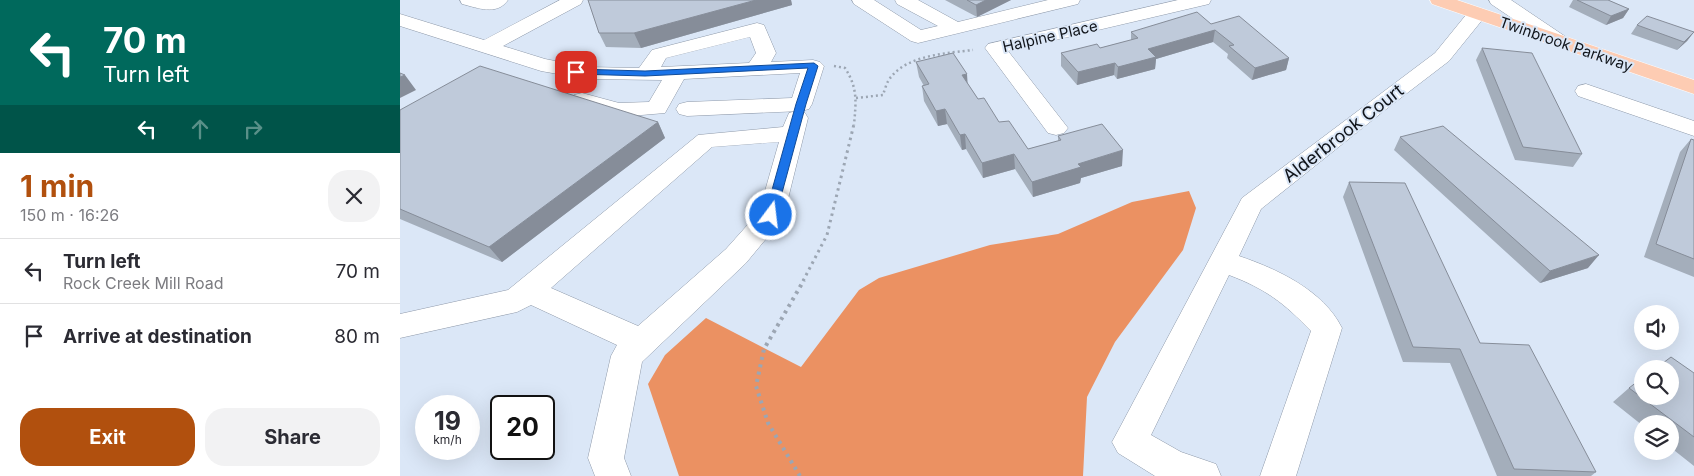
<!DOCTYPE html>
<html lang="en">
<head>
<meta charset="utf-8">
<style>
  :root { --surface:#fff; --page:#f2f2f3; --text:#2b2b33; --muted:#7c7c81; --line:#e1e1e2; --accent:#b1500e }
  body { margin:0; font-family:Inter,sans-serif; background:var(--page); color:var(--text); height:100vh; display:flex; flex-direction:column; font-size:19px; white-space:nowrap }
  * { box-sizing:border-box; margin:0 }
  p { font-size:16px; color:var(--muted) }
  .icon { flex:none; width:28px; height:28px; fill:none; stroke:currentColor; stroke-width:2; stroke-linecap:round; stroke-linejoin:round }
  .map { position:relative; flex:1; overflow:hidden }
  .details { display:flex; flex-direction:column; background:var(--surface); width:400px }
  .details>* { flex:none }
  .top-card { background:#00695c; color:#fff; overflow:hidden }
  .buttons { position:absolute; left:1234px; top:305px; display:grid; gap:10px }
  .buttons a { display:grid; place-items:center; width:45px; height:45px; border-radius:50%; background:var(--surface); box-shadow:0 5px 20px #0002; font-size:25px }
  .speed { position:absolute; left:15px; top:395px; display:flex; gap:10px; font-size:25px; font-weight:700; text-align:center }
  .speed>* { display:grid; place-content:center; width:65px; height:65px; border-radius:50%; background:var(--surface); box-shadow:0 5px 20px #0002; line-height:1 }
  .speed small { font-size:12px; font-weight:400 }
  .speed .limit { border:2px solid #111; border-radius:8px; background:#fff; color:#111 }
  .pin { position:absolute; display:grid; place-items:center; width:42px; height:42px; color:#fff; margin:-21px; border-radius:10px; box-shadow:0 2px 8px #0006 }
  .me { position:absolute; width:55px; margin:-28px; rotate:15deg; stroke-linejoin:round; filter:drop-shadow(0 0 4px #0008) }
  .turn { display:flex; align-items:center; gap:18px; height:105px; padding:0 20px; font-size:22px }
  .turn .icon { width:65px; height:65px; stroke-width:2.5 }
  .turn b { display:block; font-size:35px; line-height:42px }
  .lanes { display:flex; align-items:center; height:48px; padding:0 20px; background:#0003; justify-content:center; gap:25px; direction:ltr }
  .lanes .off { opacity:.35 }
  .round { display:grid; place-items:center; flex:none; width:52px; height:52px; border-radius:20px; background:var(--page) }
  .summary { display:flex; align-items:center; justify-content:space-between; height:85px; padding:0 20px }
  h1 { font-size:30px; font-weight:700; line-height:38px; color:var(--accent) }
  .cta { display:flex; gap:10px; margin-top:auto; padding:10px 20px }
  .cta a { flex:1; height:58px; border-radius:20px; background:var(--accent); color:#fff; font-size:20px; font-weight:700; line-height:58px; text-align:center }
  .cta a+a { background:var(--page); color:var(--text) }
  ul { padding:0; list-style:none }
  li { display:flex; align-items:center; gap:15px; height:65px; padding:0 20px; border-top:1px solid var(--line) }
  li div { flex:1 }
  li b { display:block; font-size:19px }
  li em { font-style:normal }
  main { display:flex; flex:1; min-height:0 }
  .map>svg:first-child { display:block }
  .forest { fill:#eb9162 }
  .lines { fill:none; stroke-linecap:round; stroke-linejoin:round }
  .minor-casing { stroke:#8e99a9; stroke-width:1 }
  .major-casing { stroke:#fff; stroke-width:1 }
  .path-far2 { stroke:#9ca6b3; stroke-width:2.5; stroke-dasharray:2 3; stroke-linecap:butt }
  .path-far1 { stroke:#9ca6b3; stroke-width:3; stroke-dasharray:2.5 4; stroke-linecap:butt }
  .path { stroke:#9ca6b3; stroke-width:4; stroke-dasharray:3 4.5; stroke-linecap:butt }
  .minor { fill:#fff; fill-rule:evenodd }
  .major { fill:#fdccb3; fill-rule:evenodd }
  .wall { fill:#a4aebb }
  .shaded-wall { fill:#868d99 }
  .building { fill:#bfcada; stroke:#868d99 }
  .route { fill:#1a73e8; stroke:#114b97 }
  .labels { text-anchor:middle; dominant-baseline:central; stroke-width:4; stroke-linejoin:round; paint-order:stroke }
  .far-street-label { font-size:15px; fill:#10141a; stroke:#dbe7f7 }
  .street-label { font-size:18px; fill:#10141a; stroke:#dbe7f7 }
</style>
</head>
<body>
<main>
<section class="details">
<div class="top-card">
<div class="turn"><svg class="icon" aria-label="left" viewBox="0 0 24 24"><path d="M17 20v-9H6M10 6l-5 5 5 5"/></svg><div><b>70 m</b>Turn left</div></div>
<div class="lanes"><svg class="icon" aria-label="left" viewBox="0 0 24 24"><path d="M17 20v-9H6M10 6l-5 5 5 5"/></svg><svg class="icon off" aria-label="ahead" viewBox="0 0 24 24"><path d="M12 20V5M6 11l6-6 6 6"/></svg><svg class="icon off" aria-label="right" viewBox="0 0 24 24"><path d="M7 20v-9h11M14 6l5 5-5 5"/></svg></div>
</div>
<div class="summary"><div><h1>1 min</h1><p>150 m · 16:26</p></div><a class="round"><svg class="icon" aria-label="close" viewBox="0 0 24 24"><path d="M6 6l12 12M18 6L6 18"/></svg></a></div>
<ul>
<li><svg class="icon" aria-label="left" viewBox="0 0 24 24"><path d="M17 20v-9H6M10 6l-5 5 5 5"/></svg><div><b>Turn left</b><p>Rock Creek Mill Road</p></div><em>70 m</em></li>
<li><svg class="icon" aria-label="arrive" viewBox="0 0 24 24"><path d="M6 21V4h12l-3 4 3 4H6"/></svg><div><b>Arrive at destination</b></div><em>80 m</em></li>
</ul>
<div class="cta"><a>Exit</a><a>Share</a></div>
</section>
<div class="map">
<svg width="1294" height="476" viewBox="0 0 1294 476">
  <rect width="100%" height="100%" fill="#dbe7f7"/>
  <path class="forest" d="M789 191 796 208 783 250 715 342 687 397 683 476H279L248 384 265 355 306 318 401 367 459 290 479 278 590 245 658 234 732 202Z"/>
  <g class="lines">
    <defs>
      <path id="minor" d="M60 0H108C97 16 78 8 62 4Z
        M160 0H183L181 4 103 46 145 59 186 67 239 68 252 50 357 23 364 25 376 53 371 62 413 60 420 62 424 66 412 104 409 109 401 111 287 116 279 114 276 109 279 104 287 102 392 98 400 73 284 79 265 113 218 117 174 105 171 100 174 95 182 93 219 103 249 102 262 80 186 79 141 71 0 26V14L84 40ZM350 37 356 53 349 63 261 67 266 58Z
        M452 0H474L521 30 538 26 497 4 495 0H518L558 22 648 0H680L678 4 518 43 511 41 454 4Z
        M778 0H811L809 4 608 51 668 128 664 133 656 135 648 133 585 48 588 44Z
        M1089 0H1111L1166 37 1169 41 1166 45 1159 47 1152 45 1091 4Z
        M1077 8 1084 10 1087 14 1049 61 985 110 861 209 839 256C877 269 923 290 942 328L896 476H860L911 331C884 303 866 289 829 275L751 435 781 452 816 464 821 476H755L718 453 712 442 718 431 842 198 1035 53 1070 10Z
        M1186 84 1294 121V136L1178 96 1175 91 1178 86Z
        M397 111 405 113 408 118 384 215 380 222 346 263 242 362 224 458 231 476H195L188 458 211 356 217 345 131 305 117 312 0 338V314L108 290 298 135 383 127 389 113ZM379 142 359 212 326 249 238 326 151 288 312 147Z"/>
      <path id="major" d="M1030 0H1057L1294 80V94L1032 4Z"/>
    </defs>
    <use href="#minor" class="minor-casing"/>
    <use href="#major" class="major-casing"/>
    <path class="path-far2" d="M434 66 445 68C458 88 456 102 454 125
      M456 98 483 95C485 89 487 81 491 77 508 55 548 53 573 50"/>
    <path class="path-far1" d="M403 281 427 235 454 124"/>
    <path class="path" d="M400 476 368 423 356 386 364 349 404 280"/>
    <use href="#minor" class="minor"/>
    <use href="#major" class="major"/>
  </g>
  <path class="wall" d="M188 0H391L392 5 241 48 206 47 199 33Z
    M545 0H611L577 17Z
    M1173 0H1208L1229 9 1223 18 1206 25 1169 7Z
    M811 24 889 58 886 70 852 80 827 58 828 54 813 42 756 59 755 69 717 79 714 75 677 85 661 66V53L700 48 731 40V32Z
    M1237 25 1294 32 1287 41 1277 50 1231 34Z
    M1082 48 1182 154 1173 167 1115 160 1076 60Z
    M516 62 568 84 578 99 599 122 628 149 658 141V136L722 166 681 178 680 183 633 197 615 169 583 178 566 149 562 150 547 124 538 126 524 101 522 86H524L519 77Z
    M0 110 258 122 265 138 102 262 0 219Z
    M1000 137 1188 268 1140 283 994 150Z
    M1291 139 1294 140V277L1244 257 1280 152Z
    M949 182 1080 343 1196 472 1191 476H1097L1050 363 1003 362 943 197Z
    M1294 373V466L1270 447V424H1242V425L1213 402 1229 388Z"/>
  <path class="shaded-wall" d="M356 0H391L392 5 241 48 234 33Z
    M586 0H611L577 17 576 5Z
    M1229 9 1223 18 1206 25 1211 16Z
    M815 30 813 42 756 59 755 69 717 79 718 67 748 49Z
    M1294 32 1287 41 1277 50 1284 42Z
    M889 58 886 70 852 80 855 68Z
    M715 63 714 75 677 85 678 72Z
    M567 74 568 89 562 75Z
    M5 75 16 90 0 98V77Z
    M545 109 547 124 538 126 536 111Z
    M258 122 265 138 102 262 89 247Z
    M565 134 566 149 562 150 560 135Z
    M723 150 722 166 681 178 680 183 633 197 632 182 678 164Z
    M614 154 615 169 583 178 582 163Z
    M1199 255 1188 268 1140 283 1150 271Z"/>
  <path class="building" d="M188 0H356L234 33H199Z
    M567 0H586L576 5Z
    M1177 0H1208L1229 9 1211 16Z
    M797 12 811 24 839 16 889 58 855 68 829 46 834 45 815 30 748 49 756 57 718 67 715 63 678 72 661 53 697 44 700 48 738 38 731 32Z
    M1247 16 1294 32 1284 42 1237 25Z
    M1082 48 1132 53 1182 154 1123 147Z
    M553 53 567 74 562 75 578 99 584 98 599 122 609 121 628 149 661 140 658 136 702 124 723 150 678 164 681 167 632 182 614 154 582 163 565 134 560 135 545 109 536 111 522 86 529 84 516 62Z
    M80 66 258 122 89 247 0 209V110Z
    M0 73 5 75 0 77Z
    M1043 126 1199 255 1150 271 1000 137Z
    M1291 139 1294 140V259L1256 244Z
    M949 182 1005 183 1080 343 1129 345 1196 472 1114 469 1060 349 1013 347Z
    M1271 357 1294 373V437L1229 388 1242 378V396H1270V369H1255Z"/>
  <path class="route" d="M414 63 418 66 406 104 376 215 371 218 365 215 396 104 408 68 245 76 176 74 171 72 176 69 245 71Z"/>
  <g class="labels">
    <g class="far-street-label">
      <text transform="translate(650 36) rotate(-13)">Halpine Place</text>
      <text transform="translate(1166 44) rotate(19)">Twinbrook Parkway</text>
    </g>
    <g class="street-label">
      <text transform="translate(943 133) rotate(-38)">Alderbrook Court</text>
    </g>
  </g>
</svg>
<div class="buttons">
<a><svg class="icon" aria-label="sound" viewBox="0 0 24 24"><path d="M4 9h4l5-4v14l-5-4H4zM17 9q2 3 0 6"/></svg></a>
<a><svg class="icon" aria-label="search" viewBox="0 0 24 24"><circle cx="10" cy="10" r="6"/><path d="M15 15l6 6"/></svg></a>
<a><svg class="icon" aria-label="layers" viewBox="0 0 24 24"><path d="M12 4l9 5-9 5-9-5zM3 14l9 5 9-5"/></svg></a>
</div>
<div class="speed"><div>19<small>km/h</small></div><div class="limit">20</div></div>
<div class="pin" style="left:176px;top:72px;background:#d93025"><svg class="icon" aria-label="arrive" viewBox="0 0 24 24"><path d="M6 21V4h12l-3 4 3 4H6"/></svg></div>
<svg class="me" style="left:371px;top:215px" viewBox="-20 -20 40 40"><circle r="17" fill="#1a73e8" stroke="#fff" stroke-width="3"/><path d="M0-11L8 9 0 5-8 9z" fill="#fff"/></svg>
</div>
</main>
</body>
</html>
